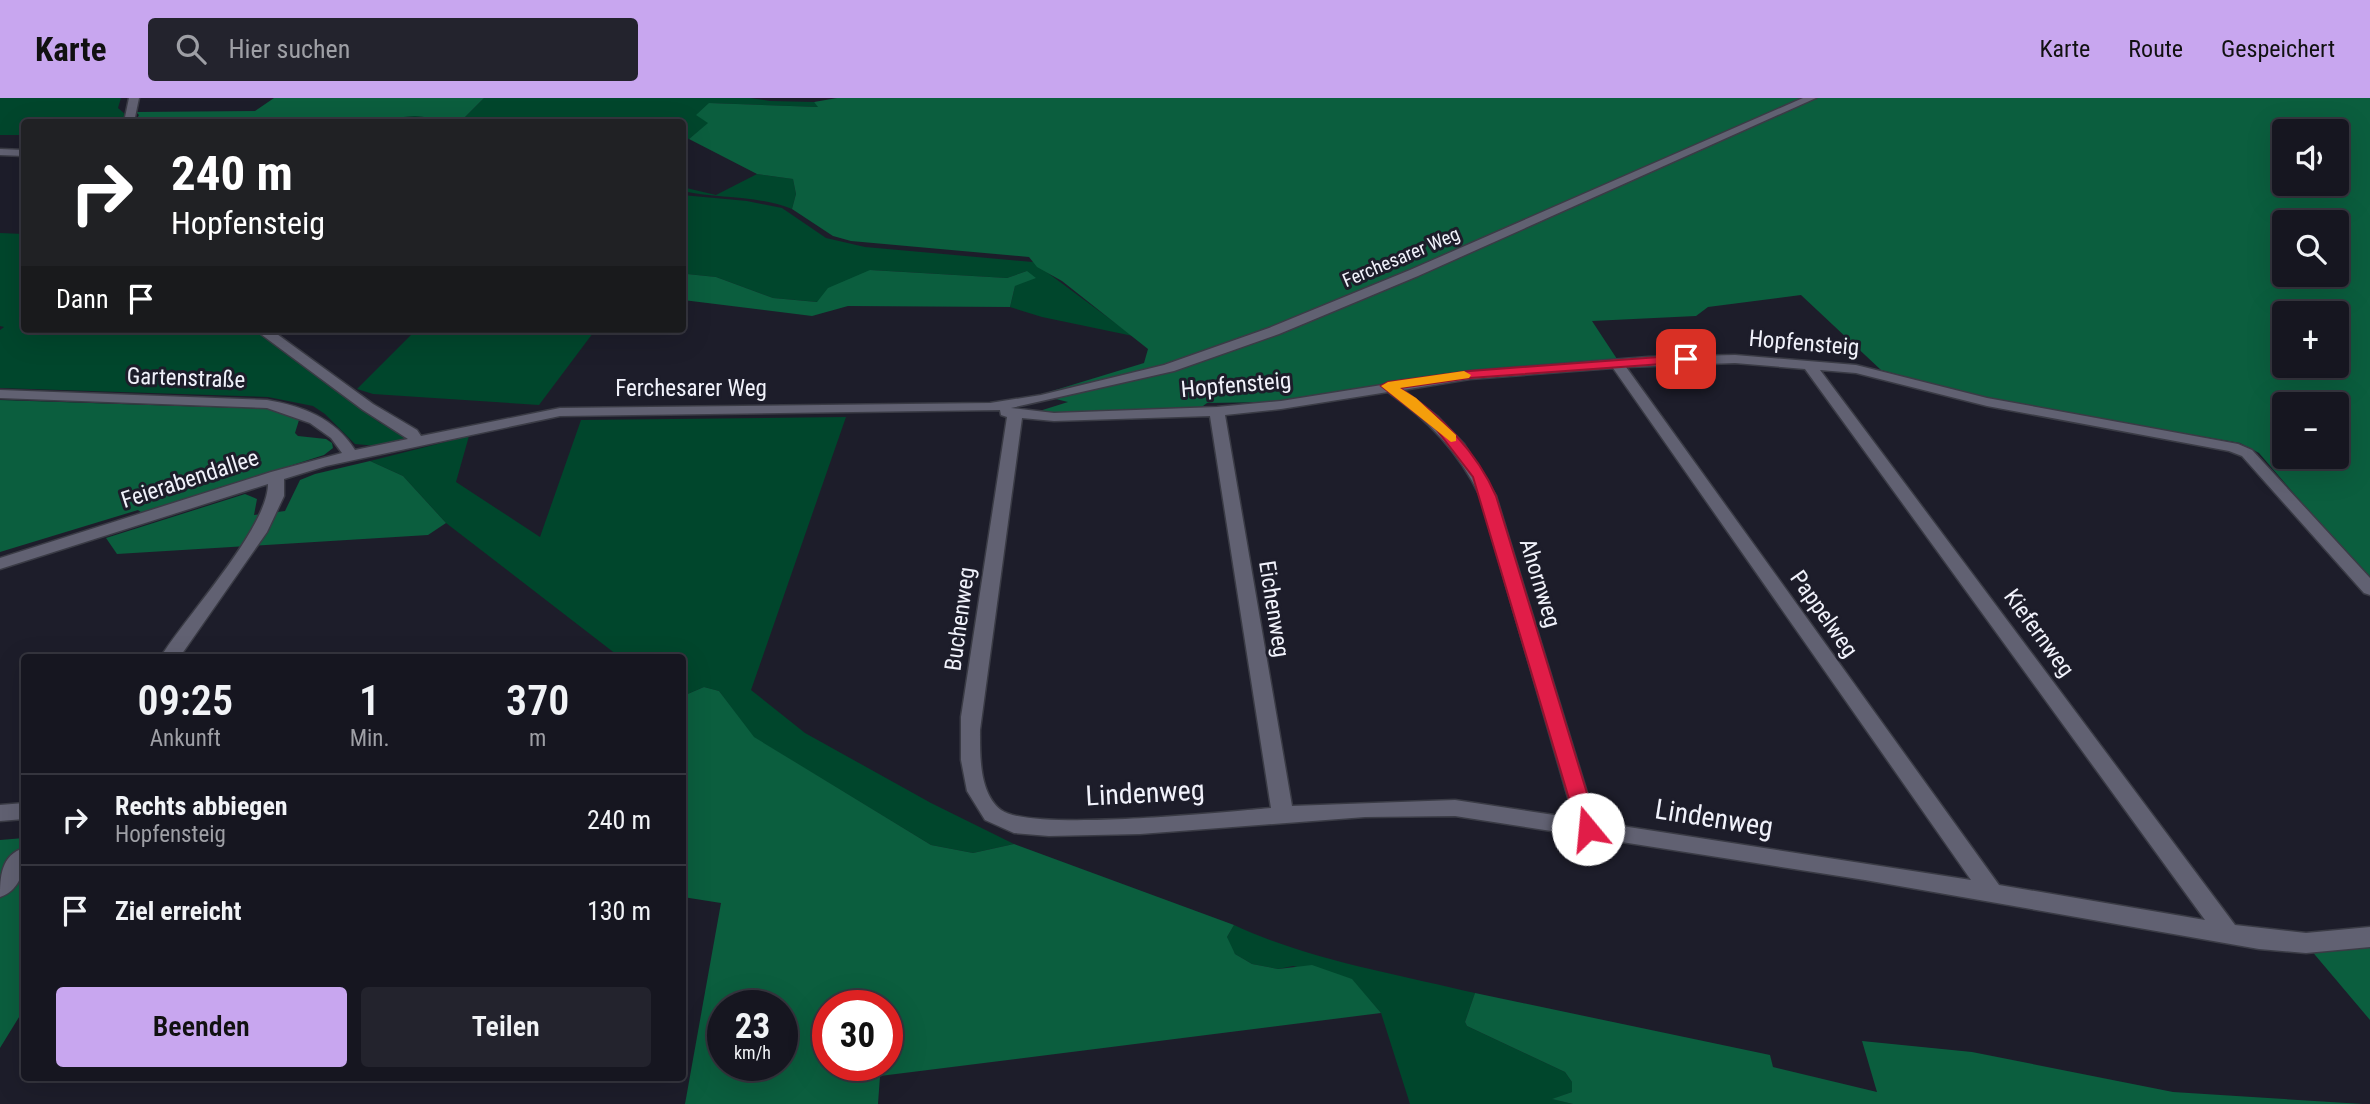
<!DOCTYPE html>
<html lang="de">
<head>
<meta charset="utf-8">
<style>
  :root { --surface:#161620; --page:#23232d; --text:#f1f3f6; --muted:#9e9fa5; --line:#35353e; --accent:#c8a6ef }
  body { margin:0; font-family:"Roboto Condensed",sans-serif; background:var(--page); color:var(--text); height:100vh; display:flex; flex-direction:column; font-size:26px; white-space:nowrap }
  * { box-sizing:border-box; margin:0 }
  p { font-size:23px; color:var(--muted) }
  .icon { flex:none; width:38px; height:38px; fill:none; stroke:currentColor; stroke-width:2; stroke-linecap:round; stroke-linejoin:round }
  .map { position:relative; flex:1; overflow:hidden }
  .side { position:absolute; left:21px; top:556px; width:665px; height:427px; display:flex; flex-direction:column; background:var(--surface); border-radius:7px; box-shadow:0 7px 28px #0002,0 0 0 2px var(--line) }
  .side>* { flex:none }
  .top-card { position:absolute; left:21px; top:21px; width:665px; height:214px; border-radius:7px; box-shadow:0 7px 28px #0002,0 0 0 2px var(--line); background:#202124; color:#fff; overflow:hidden }
  .tools { position:absolute; left:2272px; top:21px; display:grid; gap:14px }
  .tools a { display:grid; place-items:center; width:77px; height:77px; border-radius:7px; background:var(--surface); box-shadow:0 7px 28px #0002,0 0 0 2px var(--line); font-size:35px }
  .speed { position:absolute; left:707px; top:892px; display:flex; gap:14px; font-size:35px; font-weight:700; text-align:center }
  .speed>* { display:grid; place-content:center; width:91px; height:91px; border-radius:50%; background:var(--surface); box-shadow:0 7px 28px #0002,0 0 0 2px var(--line); line-height:1 }
  .speed small { font-size:18px; font-weight:400 }
  .speed .limit { border:10px solid #d22; background:#fff; color:#111 }
  .pin { position:absolute; display:grid; place-items:center; width:60px; height:60px; color:#fff; margin:-30px; border-radius:14px; box-shadow:0 4px 10px #0006 }
  .me { position:absolute; width:77px; margin:-38px; rotate:343deg; stroke-linejoin:round; filter:drop-shadow(0 0 5px #0008) }
  .turn { display:flex; align-items:center; gap:24px; height:147px; padding:0 35px; font-size:32px }
  .turn .icon { width:91px; height:91px; stroke-width:2.5 }
  .turn b { display:block; font-size:49px; line-height:60px }
  .then { display:flex; align-items:center; height:66px; padding:0 35px; background:#0003; gap:14px; font-size:26px }
  .eta { display:flex; justify-content:space-evenly; align-items:center; height:119px; text-align:center }
  .eta b { font-size:42px; font-weight:600; line-height:49px }
  .primary-button { display:flex; gap:14px; margin-top:auto; padding:14px 35px }
  .primary-button a { flex:1; height:80px; border-radius:7px; background:var(--accent); color:#111; font-size:28px; font-weight:600; line-height:80px; text-align:center }
  .primary-button a+a { background:var(--page); color:var(--text) }
  ul { padding:0; list-style:none }
  li { display:flex; align-items:center; gap:21px; height:91px; padding:0 35px; border-top:2px solid var(--line) }
  li div { flex:1 }
  li b { display:block; font-size:26px }
  li em { font-style:normal }
  header { display:flex; align-items:center; gap:42px; box-sizing:border-box; height:98px; padding:0 35px; background:var(--accent); color:#111 }
  header strong { font-size:33px }
  nav { display:flex; gap:38px; margin-inline-start:auto; font-size:24px }
  .search { width:490px; height:63px; background:var(--page); display:flex; align-items:center; gap:18px; box-sizing:border-box; padding:0 24px; border-radius:7px; color:var(--muted); font-size:26px }
  .map>svg:first-child { display:block }
  .green { fill:#00462c }
  .forest { fill:#0b5e3e; fill-rule:evenodd }
  .lines { fill:none; stroke-linecap:round; stroke-linejoin:round }
  .street-casing { stroke:#3a3b45; stroke-width:3 }
  .street { fill:#616172; fill-rule:evenodd }
  .route { fill:#e11d48; stroke:#92132f; stroke-width:2 }
  .slow { fill:#f59e0b }
  .labels { text-anchor:middle; dominant-baseline:central; stroke-width:6; stroke-linejoin:round; paint-order:stroke }
  .far-street-label { font-size:19px; fill:#f1f2fb; stroke:#1d1d2a }
  .street-label { font-size:23px; fill:#f1f2fb; stroke:#1d1d2a }
  .near-street-label { font-size:28px; fill:#f1f2fb; stroke:#1d1d2a }
</style>
</head>
<body>
<header>
<strong>Karte</strong>
<div class="search"><svg class="icon" aria-label="search" viewBox="0 0 24 24"><circle cx="10" cy="10" r="6"/><path d="M15 15l6 6"/></svg>Hier suchen</div>
<nav><a>Karte</a><a>Route</a><a>Gespeichert</a></nav>
</header>
<div class="map">
<svg width="2370" height="1006" viewBox="0 0 2370 1006">
  <rect width="100%" height="100%" fill="#1d1d2a"/>
  <path class="green" d="M0 0H121L118 10 126 17 123 24H24V35L19 37H0Z
    M484 0H750L770 3 814 4 820 9 709 5V25L689 41 683 39 682 24H349L415 18 461 23Z
    M757 76 793 81 796 96 792 111C757 97 719 101 683 93L682 89 716 97Z
    M682 97 747 103 782 110 826 140 865 149 1033 164 1133 238 1042 219 1010 209 1015 188 1027 173 1007 180 871 172 818 204 773 200 716 179 687 176 683 172Z
    M0 135 24 136V231H254L380 325 408 338V341L377 348 355 346 325 316 313 308 268 299 0 290V232L4 229 0 228Z
    M417 231H596L539 307 373 296 357 291Z
    M846 319 751 592 805 635 931 705 1014 746 973 755 931 747 753 639 719 593 704 589 683 598 682 560H621L446 425 403 378 370 363 469 338 456 384 540 439 581 322Z
    M1234 827C1307 861 1396 876 1475 895L1465 924 1467 928 1565 974 1572 984V994L1553 1001 1573 1006H1410L1381 915 1352 882 1293 868 1278 871 1252 866 1235 856 1228 845 1227 839Z"/>
  <path class="forest" d="M274 0H484L461 23 415 18 348 24H135L139 17 136 14 255 13Z
    M837 0H2370V484L2259 355 2240 345 1992 302 1881 272 1801 197 1708 209 1696 218 1592 223 1617 261 1457 274 1277 304 1207 305 1199 311 1033 315 1068 304 1039 297 1144 265 1148 251 1062 183 1037 169 1029 159 851 143 833 138 792 111 796 96 793 81 757 76 689 41 708 25 696 17 709 5 818 9 814 4ZM2284 33H2336V86H2284ZM2284 124H2336V177H2284ZM2284 215H2336V268H2284ZM2284 306H2336V359H2284Z
    M682 172 687 176 716 179 773 200 817 204 828 190 870 172 1007 180 1027 173 1036 180 1015 188 1010 209 848 208 812 218 683 202Z
    M0 302 270 311 285 313 299 322 295 335 298 338 326 341 332 345 333 350 324 357 142 415 138 412 0 454Z
    M370 363 403 378 446 425 428 437 117 456 106 440 245 396 257 401 254 417 285 413 300 382 315 376Z
    M704 589 719 593 754 639 931 747 973 755 1014 746 1234 827 1227 839 1235 856 1252 866 1278 871 1312 867 1352 881 1381 915 880 978 878 1006H685L721 805 683 799V598ZM723 908H782V968H723ZM828 908H887V968H828Z
    M24 740V911L0 950V742Z
    M2370 845V922L2310 851Z
    M1475 895 1770 957 1773 969 1877 994 1862 943 1972 954 2173 994 2363 1006H1573L1552 1001 1572 994V984L1565 974 1467 928 1465 924Z"/>
  <g class="lines">
    <defs>
      <path id="street" d="M129 0H139L134 24H124Z
        M1803 0H1816L1418 178 1279 236 1174 273 1011 310 1054 315 1217 309 1281 303 1470 273 1648 259 1735 257 1856 267 1987 300 2238 346 2252 352 2370 480V497L2364 495 2242 358 2229 353 1987 308 1856 275 1820 272 2235 827 2306 835 2370 829V849L2306 855 2259 851 1865 782 1455 718 1365 719 1140 736 1049 738 1014 735 985 722 967 693 961 662V619L1007 319 1001 317 1000 312 560 318 326 368 284 381V398L267 434 179 560H160C185 519 268 430 268 386L0 471V460L271 374 342 355 331 340 310 325 267 310 0 300V292L267 302C302 308 335 320 355 352L408 341 363 312 254 231H270L373 306 417 332 421 338 560 310 990 305 1041 297 1164 267 1269 230 1410 172ZM1735 265 1805 271 2205 822 1999 787 1626 269ZM1613 270 1971 782 1596 724 1496 398 1464 346 1438 319 1403 292 1470 281ZM1388 294C1428 322 1459 354 1480 398L1574 720 1455 702 1292 708 1225 317 1281 311ZM1210 318 1271 710C1225 714 1031 734 1001 712 979 695 980 658 980 632L1022 320 1054 323Z
        M0 51 24 52V58L0 57Z
        M24 705V721L0 723V707Z
        M24 750C26 769 21 792 0 799 0 779 1 757 24 750Z"/>
    </defs>
    <use href="#street" class="street-casing"/>
    <use href="#street" class="street"/>
  </g>
  <path class="route" d="M1686 257 1692 261 1690 264 1470 280 1400 290C1440 316 1477 354 1496 398L1598 731 1595 736 1588 738 1581 736 1578 731 1473 379 1436 331 1381 288 1388 284 1470 273Z"/>
  <path class="slow" d="M1464 273 1471 277 1469 280 1400 290 1416 300 1456 337V343L1451 344 1381 288 1388 284Z"/>
  <g class="labels">
    <g class="far-street-label">
      <text transform="translate(1401 159) rotate(-23)">Ferchesarer Weg</text>
    </g>
    <g class="street-label">
      <text transform="translate(1804 245) rotate(5)">Hopfensteig</text>
      <text transform="translate(186 280) rotate(2)">Gartenstraße</text>
      <text transform="translate(1236 287) rotate(-5)">Hopfensteig</text>
      <text x="691" y="290">Ferchesarer Weg</text>
      <text transform="translate(190 381) rotate(-18)">Feierabendallee</text>
      <text transform="translate(1540 485) rotate(73)">Ahornweg</text>
      <text transform="translate(1274 511) rotate(81)">Eichenweg</text>
      <text transform="translate(1824 516) rotate(55)">Pappelweg</text>
      <text transform="translate(960 521) rotate(-82)">Buchenweg</text>
      <text transform="translate(2039 535) rotate(54)">Kiefernweg</text>
    </g>
    <g class="near-street-label">
      <text transform="translate(1145 695) rotate(-3)">Lindenweg</text>
      <text transform="translate(1714 720) rotate(9)">Lindenweg</text>
    </g>
  </g>
</svg>
<div class="tools">
<a><svg class="icon" aria-label="sound" viewBox="0 0 24 24"><path d="M4 9h4l5-4v14l-5-4H4zM17 9q2 3 0 6"/></svg></a>
<a><svg class="icon" aria-label="search" viewBox="0 0 24 24"><circle cx="10" cy="10" r="6"/><path d="M15 15l6 6"/></svg></a>
<a>+</a>
<a>−</a>
</div>
<div class="speed"><div>23<small>km/h</small></div><div class="limit">30</div></div>
<div class="pin" style="left:1686px;top:261px;background:#d93025"><svg class="icon" aria-label="arrive" viewBox="0 0 24 24"><path d="M6 21V4h12l-3 4 3 4H6"/></svg></div>
<svg class="me" style="left:1588px;top:731px" viewBox="-20 -20 40 40"><circle r="19" fill="#fff"/><path d="M0-13L10 11 0 6-10 11z" fill="#e11d48"/></svg>
<div class="top-card">
<div class="turn"><svg class="icon" aria-label="right" viewBox="0 0 24 24"><path d="M7 20v-9h11M14 6l5 5-5 5"/></svg><div><b>240 m</b>Hopfensteig</div></div>
<div class="then">Dann<svg class="icon" aria-label="arrive" viewBox="0 0 24 24"><path d="M6 21V4h12l-3 4 3 4H6"/></svg></div>
</div>
<section class="side">
<div class="eta">
<div><b>09:25</b><p>Ankunft</p></div>
<div><b>1</b><p>Min.</p></div>
<div><b>370</b><p>m</p></div>
</div>
<ul>
<li><svg class="icon" aria-label="right" viewBox="0 0 24 24"><path d="M7 20v-9h11M14 6l5 5-5 5"/></svg><div><b>Rechts abbiegen</b><p>Hopfensteig</p></div><em>240 m</em></li>
<li><svg class="icon" aria-label="arrive" viewBox="0 0 24 24"><path d="M6 21V4h12l-3 4 3 4H6"/></svg><div><b>Ziel erreicht</b></div><em>130 m</em></li>
</ul>
<div class="primary-button"><a>Beenden</a><a>Teilen</a></div>
</section>
</div>
</body>
</html>
